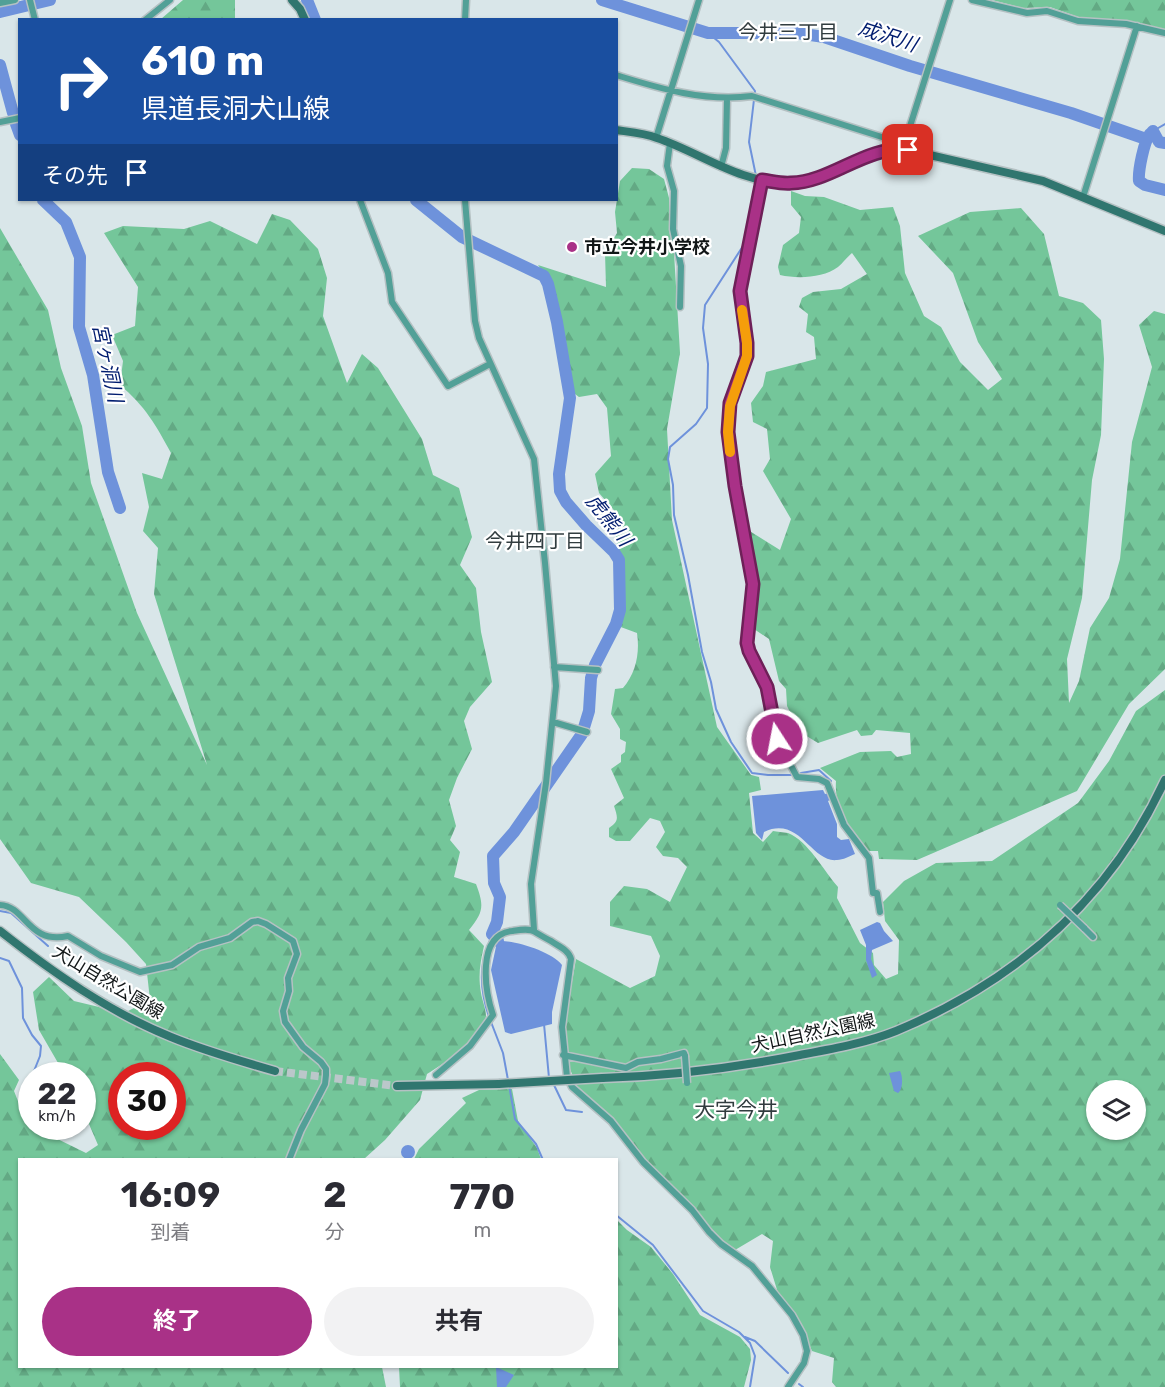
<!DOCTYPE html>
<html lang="ja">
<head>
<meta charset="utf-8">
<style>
  :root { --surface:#fff; --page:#f2f2f3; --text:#2b2b33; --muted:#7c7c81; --accent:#a93187 }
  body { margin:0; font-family:Rubik,"Noto Sans JP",sans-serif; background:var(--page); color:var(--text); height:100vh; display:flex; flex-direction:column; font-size:22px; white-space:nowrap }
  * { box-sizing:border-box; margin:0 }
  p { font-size:20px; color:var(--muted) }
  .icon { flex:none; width:33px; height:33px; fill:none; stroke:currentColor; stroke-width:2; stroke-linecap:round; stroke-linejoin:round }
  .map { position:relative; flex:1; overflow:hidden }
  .sheet { position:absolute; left:18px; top:1158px; width:600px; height:210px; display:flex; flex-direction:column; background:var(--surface); border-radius:0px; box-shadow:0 2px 4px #0004 }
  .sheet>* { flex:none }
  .top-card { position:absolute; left:18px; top:18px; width:600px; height:183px; border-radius:0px; box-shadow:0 2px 4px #0004; background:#1a4fa0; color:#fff; overflow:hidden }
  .fabs { position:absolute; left:1086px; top:1080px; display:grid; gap:12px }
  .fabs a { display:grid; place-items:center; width:60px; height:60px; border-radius:50%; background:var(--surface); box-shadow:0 2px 4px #0004; font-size:30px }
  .speed { position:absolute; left:18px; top:1062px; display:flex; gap:12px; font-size:30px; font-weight:700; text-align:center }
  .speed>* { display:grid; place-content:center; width:78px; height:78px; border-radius:50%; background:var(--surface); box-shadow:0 2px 4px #0004; line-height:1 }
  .speed small { font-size:15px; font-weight:400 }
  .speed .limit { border:9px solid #d22; background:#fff; color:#111 }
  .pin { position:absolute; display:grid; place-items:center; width:51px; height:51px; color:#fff; margin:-26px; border-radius:12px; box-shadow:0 3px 9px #0006 }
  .me { position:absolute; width:66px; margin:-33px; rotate:349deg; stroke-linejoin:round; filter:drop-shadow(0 0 4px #0008) }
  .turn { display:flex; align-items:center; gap:21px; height:126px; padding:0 24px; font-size:27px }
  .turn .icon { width:78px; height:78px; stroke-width:2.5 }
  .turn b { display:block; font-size:42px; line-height:51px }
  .then { display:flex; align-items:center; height:57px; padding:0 24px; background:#0003; gap:12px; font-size:22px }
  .eta { display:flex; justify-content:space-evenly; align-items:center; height:102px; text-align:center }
  .eta b { font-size:36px; font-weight:700; line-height:42px }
  .action { display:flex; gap:12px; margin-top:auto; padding:12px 24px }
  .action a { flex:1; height:69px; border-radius:36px; background:var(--accent); color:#fff; font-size:24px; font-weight:700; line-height:69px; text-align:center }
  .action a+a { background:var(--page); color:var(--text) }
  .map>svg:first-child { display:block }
  .forest { fill:url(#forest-firs); fill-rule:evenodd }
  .water { fill:#6e92db }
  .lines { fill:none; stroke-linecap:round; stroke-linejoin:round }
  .stream { stroke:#6e92db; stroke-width:2 }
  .river { stroke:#6e92db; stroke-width:12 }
  .secondary-tunnel { stroke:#bbc7ca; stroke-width:8; stroke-dasharray:8 4; stroke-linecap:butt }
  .minor-casing { stroke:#b5c1c3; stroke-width:9 }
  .secondary-casing { stroke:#b5c1c3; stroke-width:11 }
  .minor { stroke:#52a097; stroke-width:6 }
  .secondary { stroke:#30766f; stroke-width:8 }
  .minor-bridge-casing { stroke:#b5c1c3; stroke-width:9; stroke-linecap:butt }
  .secondary-bridge-casing { stroke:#b5c1c3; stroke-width:11; stroke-linecap:butt }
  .minor-bridge { stroke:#52a097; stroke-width:6 }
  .secondary-bridge { stroke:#30766f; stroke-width:8 }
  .route-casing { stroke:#6e2058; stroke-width:15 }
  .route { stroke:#a93187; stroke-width:10 }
  .slow { stroke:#f59e0b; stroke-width:10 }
  .poi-dot { fill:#a93187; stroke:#fff; stroke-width:2 }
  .labels { text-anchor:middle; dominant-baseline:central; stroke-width:4.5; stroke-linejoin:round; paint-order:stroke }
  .poi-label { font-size:18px; font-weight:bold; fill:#111617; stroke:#fff; text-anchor:start }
  .street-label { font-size:18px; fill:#111617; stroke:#fff }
  .neighbourhood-label { font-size:20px; fill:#313c3f; stroke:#fff }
  .water-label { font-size:20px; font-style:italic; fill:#001c6f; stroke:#fff }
  .quarter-label { font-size:21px; fill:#313c3f; stroke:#fff }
</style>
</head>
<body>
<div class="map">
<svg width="1165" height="1387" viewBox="0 0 1165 1387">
  <defs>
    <pattern id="forest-firs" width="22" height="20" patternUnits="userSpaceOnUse" patternTransform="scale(1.5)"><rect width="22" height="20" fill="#74c69a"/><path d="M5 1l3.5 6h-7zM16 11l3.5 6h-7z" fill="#63a984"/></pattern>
  </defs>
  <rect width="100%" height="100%" fill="#d9e6e9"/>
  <path class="forest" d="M183 0H235V19H161Z
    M992 0H1165V30L1126 22 1081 18 1050 7 1023 8Z
    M632 168 649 169 664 179 669 198V230L674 253 680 353 667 429 672 520 717 727 751 775 759 777 761 790 749 793 753 833 763 842 773 831C777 832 783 832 788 833 808 841 824 871 838 887L837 898 860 943 873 953 874 965 886 979 898 974 899 940 885 921 883 902 904 881 936 863 992 861 1078 803 1109 761 1136 711 1165 690V1387H836L832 1382 834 1358 812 1351 800 1322 778 1293 770 1267 773 1241 762 1234 735 1250 722 1240 647 1161 612 1119 578 1088 567 1062 564 1028 576 959 630 988 655 976 660 956 651 936 610 926V902L624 886 647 889 670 902 687 867 678 858 663 856 656 847 665 832 660 821 650 818 630 841H616L609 837V828C619 821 618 818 614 806L624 798 611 769 621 762V755L625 752 626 742 620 739V729L611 714 615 689 623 688C636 673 640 653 637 633L618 626 622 612 621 568 616 536 620 522 619 516 599 493 595 474 611 456 607 408 597 394 579 397 571 391 561 332 549 280 538 265 606 287 605 253 617 233 615 212 620 181ZM1096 1090H1136V1130H1096Z
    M791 191 805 196 824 197 860 210 893 207 900 226 905 273 924 316 941 327 960 362 988 390 1002 379 978 342 953 273 918 236 970 212 1021 208 1044 234 1059 296 1083 303 1101 320 1104 359 1101 435 1092 480 1082 598 1067 659 1069 703 1079 681 1090 628 1109 598 1120 559 1132 442 1152 367 1139 325 1154 311 1165 314V669L1129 704 1077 791 917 860 879 859 878 851H868C850 828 834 812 836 781L820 768 860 752 891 751 897 757 911 754 910 733 876 730 872 735 861 736 857 730 818 743 800 732 787 706 786 689 779 681 769 639 751 627 756 584 748 530 780 550 791 519 763 471 770 459 767 429 753 422 751 403 763 386 766 372 816 359 814 337 806 332 808 314 799 307 802 298 813 292 841 289 867 274 852 253C847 257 843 263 838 267 823 278 798 279 780 275L778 267 783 245 799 233 801 217 791 205Z
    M272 214 290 220 318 249 327 278 323 316 347 383 362 354 378 368 422 439 433 475 459 488 472 537 460 565 476 588 481 632 492 682 470 707 464 721 472 749 457 778 449 800 456 826 450 840 460 852 454 877 476 884C484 905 484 912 469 930L484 946C480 963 478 976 481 993 482 1000 486 1009 486 1016 485 1038 443 1064 427 1074L420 1100 385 1140 364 1159 20 1160V1366L382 1367 386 1387H0V1054L19 1080 14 1091 27 1124 86 1153 98 1145 83 1110 82 1076 65 1075 39 1030 33 992 49 977 74 1001 124 1013 150 1000 146 964 126 942 79 897 31 883 0 839V228L48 310 61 368 82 426 91 483 137 613 207 765 154 594 158 548 143 531 149 507 142 473 162 479 171 453C156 425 145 406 120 385L123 361 112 335 135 326 138 287 104 233 123 226 184 229 210 221 257 244ZM122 1076H172V1126H122Z
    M512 1089 518 1121 537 1148 541 1159H414L419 1149 466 1103 462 1098 479 1090Z
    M617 1220 627 1230 651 1247 673 1274 700 1315 740 1337 750 1349 751 1360 744 1387H400L399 1367 616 1366Z"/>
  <path class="water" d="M823 790 825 794 830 793 832 799 828 801 837 824V837L841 840 849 839 855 854C850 856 843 860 837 860 811 863 800 815 764 832L762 840 756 833 752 796Z
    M877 922 880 923 884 931 893 941 872 950 871 959 877 975 872 978 866 960V945L860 930Z
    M500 939 501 941C517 941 552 952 562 965L552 1012V1024L511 1034 505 1032 491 970 497 942Z
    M900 1071C903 1076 903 1090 898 1093L894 1091 889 1073Z
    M401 1152a7 7 0 1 1 14 0a7 7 0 1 1-14 0Z
    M496 1367 514 1375 506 1387H497Z"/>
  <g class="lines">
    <path class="stream" d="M708 33 719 42 755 91 749 142 756 176
      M1153 131 1165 124
      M757 182 750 226 743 246 705 305 703 328 708 364 707 408 696 424 670 447 668 459 673 485 674 515 688 575 702 652 711 682 716 709 731 742 752 773 768 775H792
      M801 773 819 770 831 781
      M0 911 11 913 48 946
      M489 943 492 934
      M485 955C479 975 482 996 489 1017
      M0 958 9 961 22 988 23 1018 32 1035 41 1046 40 1056 32 1076
      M491 1022 503 1053 508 1080
      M544 1024 549 1078
      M509 1085 515 1119 536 1144 543 1160
      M554 1085 566 1110 582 1112
      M31 1109 27 1101 24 1085 29 1083 32 1077
      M616 1215 653 1245 703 1311 739 1332 750 1343 755 1356 750 1387
      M745 1337 755 1341 788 1373
      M799 1384 803 1387"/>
    <path class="river" d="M307 0 315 20
      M602 0 708 33H797L824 37 910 66 1071 113 1146 139 1153 131
      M0 12 50 0
      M0 65 13 113
      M16 124 20 135
      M1153 131 1159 142 1165 143
      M1150 134C1144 141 1138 171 1139 181L1145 185 1165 190
      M43 200 66 222 80 257 79 327 93 375 108 472 120 508
      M416 200 462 237 544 276 548 284 557 322 570 398 559 474 560 491 566 502 586 525 614 552 619 560 620 610 616 624 595 665 591 678 589 711 582 734 514 832 493 856 494 883 500 897 497 922 492 934 498 941"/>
    <path class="secondary-tunnel" d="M275 1071 397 1086"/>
    <defs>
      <path id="minor" d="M30 0 35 20
        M972 0 1027 13 1047 11 1078 21 1126 24 1165 33
        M0 3 15 0
        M145 20 170 0
        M465 20 466 0
        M616 75C661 89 705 102 752 96L904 144
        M0 122 20 118
        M656 138 699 0
        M670 143 667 166 674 191 673 229 681 266 680 307
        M904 145 950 0
        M721 167 726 148 727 99
        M762 180 740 291 747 343 746 356 730 403 728 432 735 486 753 584 747 643 749 651 767 687 777 739 797 777 819 779 827 783 844 825 869 858 873 893H877L880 912
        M1083 197 1137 26
        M360 200 388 273 392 302 448 386 490 364
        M465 200 475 321 479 338 534 459 545 563 556 686 546 783 531 884 534 930
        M554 667 598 670
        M553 722 587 732
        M0 905C26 906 28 945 68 936L101 956 140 972 172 965 199 947 230 938 252 922 258 921 266 924 293 941 297 954 288 978 289 991 283 1011 285 1022 303 1047 321 1062 326 1069V1075L325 1084 301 1130 289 1160
        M1084 928 1093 937
        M563 1055 626 1068 638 1062 661 1059 684 1053 685 1056
        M436 1075 470 1046 493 1015C485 991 476 935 512 931 519 930 530 928 535 932 540 935 545 938 551 941 558 946 569 950 571 959L562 1027 567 1077 572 1087 611 1121 643 1162 692 1210 709 1232 721 1244 752 1266 792 1315 803 1335 807 1351 804 1363 788 1387"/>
      <path id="secondary" d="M292 0 300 9 305 20
        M616 130C630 132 644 133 657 138 701 153 741 184 790 183 830 182 866 145 908 150L1043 181 1165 231
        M0 931C52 972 109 1012 171 1037 205 1051 240 1061 275 1071
        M602 1078C668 1076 734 1068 800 1055 832 1049 866 1043 896 1031 1016 981 1110 899 1165 780
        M397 1086 499 1084"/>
    </defs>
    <use href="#minor" class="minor-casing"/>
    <use href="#secondary" class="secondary-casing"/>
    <use href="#minor" class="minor"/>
    <use href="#secondary" class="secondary"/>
    <defs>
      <path id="minor-bridge" d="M1060 905 1084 928
        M685 1056 687 1083"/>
      <path id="secondary-bridge" d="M499 1084 602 1078"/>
    </defs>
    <use href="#minor-bridge" class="minor-bridge-casing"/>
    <use href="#secondary-bridge" class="secondary-bridge-casing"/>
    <use href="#minor-bridge" class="minor-bridge"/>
    <use href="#secondary-bridge" class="secondary-bridge"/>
  </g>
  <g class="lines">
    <defs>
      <path id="route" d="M777 739 767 687 749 651 747 643 753 584 735 486 728 432 730 403 747 356V343L740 291 762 180C771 181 781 184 791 183 832 182 866 145 908 150"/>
    </defs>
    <use href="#route" class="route-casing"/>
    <use href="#route" class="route"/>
    <path class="slow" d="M730 452 728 432 730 406 747 356V343L742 310"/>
  </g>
  <circle class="poi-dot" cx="572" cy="247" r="6"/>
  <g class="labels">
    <g class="poi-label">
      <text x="584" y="247">市立今井小学校</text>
    </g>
    <g class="street-label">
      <text transform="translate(108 982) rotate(31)">犬山自然公園線</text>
      <text transform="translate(813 1033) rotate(-12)">犬山自然公園線</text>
    </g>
    <g class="neighbourhood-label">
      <text x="788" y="32">今井三丁目</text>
      <text x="535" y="541">今井四丁目</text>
    </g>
    <g class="water-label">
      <text transform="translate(888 36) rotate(18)">成沢川</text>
      <text transform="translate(108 363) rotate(78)">宮ヶ洞川</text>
      <text transform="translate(609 520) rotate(51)">虎熊川</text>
    </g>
    <g class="quarter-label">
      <text x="736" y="1109">大字今井</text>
    </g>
  </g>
</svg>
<div class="fabs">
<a><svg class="icon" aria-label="layers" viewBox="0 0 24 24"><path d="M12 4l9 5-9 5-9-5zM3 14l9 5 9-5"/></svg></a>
</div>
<div class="speed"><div>22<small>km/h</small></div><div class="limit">30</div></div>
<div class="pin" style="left:908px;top:150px;background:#d93025"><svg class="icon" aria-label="arrive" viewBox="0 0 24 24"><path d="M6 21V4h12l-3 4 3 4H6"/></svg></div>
<svg class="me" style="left:777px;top:739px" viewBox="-20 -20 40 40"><circle r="17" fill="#a93187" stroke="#fff" stroke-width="3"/><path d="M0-11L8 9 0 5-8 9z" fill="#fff"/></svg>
<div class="top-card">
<div class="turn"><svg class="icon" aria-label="right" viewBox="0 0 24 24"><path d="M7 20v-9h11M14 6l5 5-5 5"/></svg><div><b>610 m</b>県道長洞犬山線</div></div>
<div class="then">その先<svg class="icon" aria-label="arrive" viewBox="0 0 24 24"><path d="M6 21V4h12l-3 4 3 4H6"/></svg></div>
</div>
<section class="sheet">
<div class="eta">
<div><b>16:09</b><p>到着</p></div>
<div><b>2</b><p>分</p></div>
<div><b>770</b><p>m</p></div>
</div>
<div class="action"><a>終了</a><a>共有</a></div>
</section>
</div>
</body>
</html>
